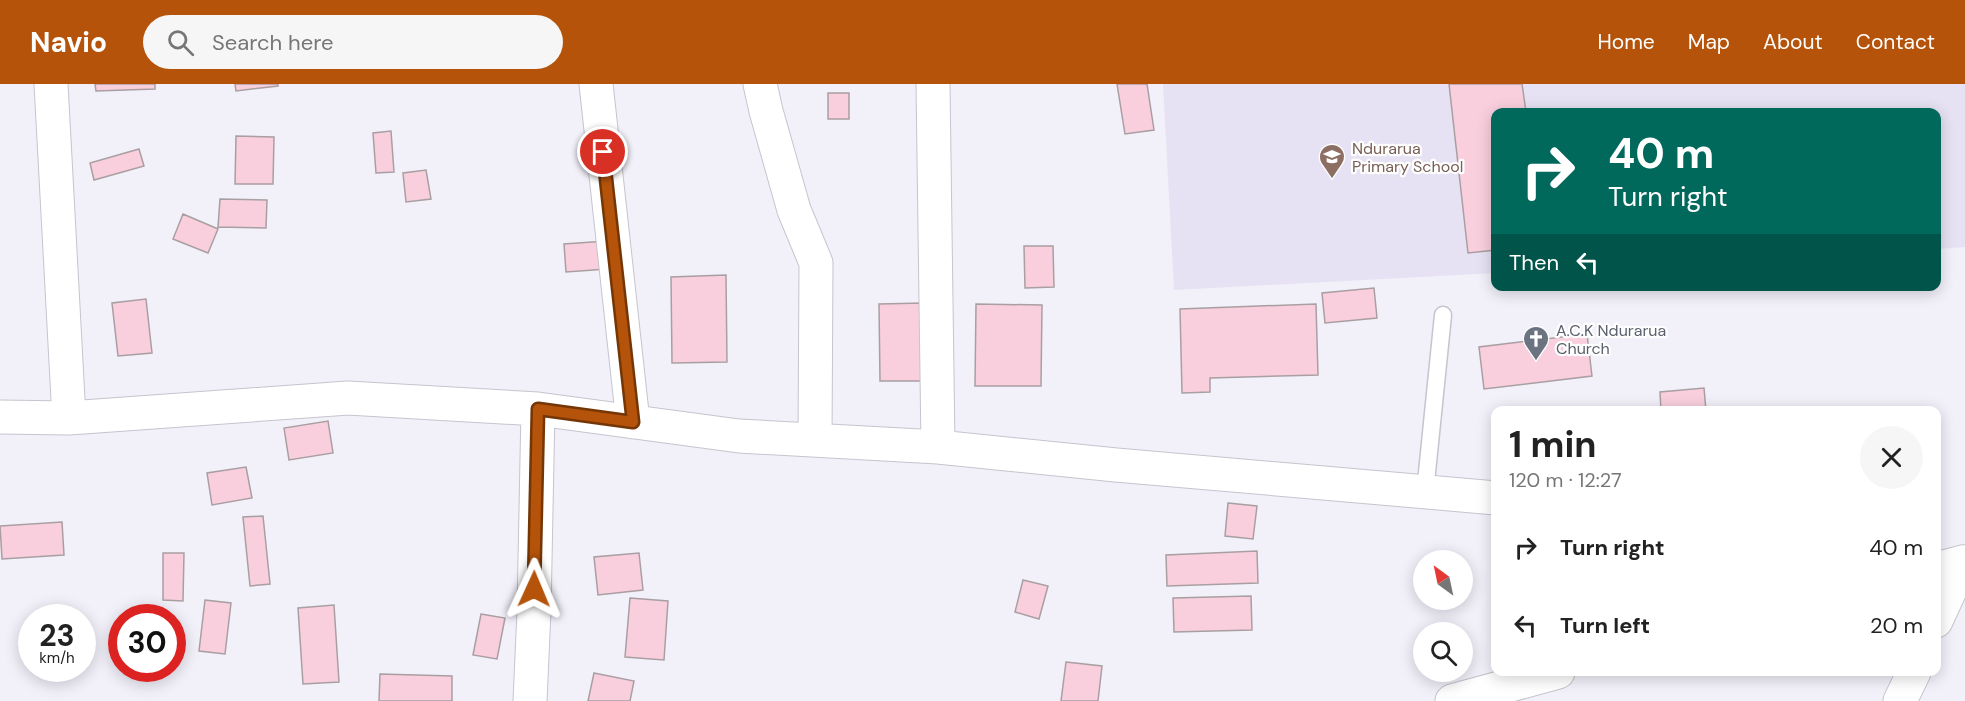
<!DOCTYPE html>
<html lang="en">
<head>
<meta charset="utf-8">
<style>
  :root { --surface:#fff; --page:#f6f6f6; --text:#222; --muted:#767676; --accent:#b45309 }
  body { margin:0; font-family:"DM Sans",sans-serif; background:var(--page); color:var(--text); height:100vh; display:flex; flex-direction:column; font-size:22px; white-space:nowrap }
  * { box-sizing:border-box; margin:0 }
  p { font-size:20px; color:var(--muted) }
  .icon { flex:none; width:33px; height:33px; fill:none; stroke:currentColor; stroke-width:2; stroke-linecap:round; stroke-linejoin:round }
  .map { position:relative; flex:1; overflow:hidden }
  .sheet { position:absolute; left:1491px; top:322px; width:450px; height:270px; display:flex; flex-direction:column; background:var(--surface); border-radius:12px; box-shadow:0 3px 15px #0003 }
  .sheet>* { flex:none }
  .top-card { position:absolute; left:1491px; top:24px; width:450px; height:183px; border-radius:12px; box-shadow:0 3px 15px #0003; background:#00695c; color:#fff; overflow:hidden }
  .needle { width:39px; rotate:327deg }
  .tools { position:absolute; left:1413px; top:466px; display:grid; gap:12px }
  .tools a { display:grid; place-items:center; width:60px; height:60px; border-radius:50%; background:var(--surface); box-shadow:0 3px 15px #0003; font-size:30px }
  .speed { position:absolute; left:18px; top:520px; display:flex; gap:12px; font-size:30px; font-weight:700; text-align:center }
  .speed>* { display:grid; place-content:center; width:78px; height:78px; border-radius:50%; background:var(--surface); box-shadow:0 3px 15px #0003; line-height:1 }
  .speed small { font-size:15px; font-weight:400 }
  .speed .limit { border:9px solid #d22; background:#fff; color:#111 }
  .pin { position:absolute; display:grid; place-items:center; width:51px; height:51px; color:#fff; margin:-26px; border:3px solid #fff; border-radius:50%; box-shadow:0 2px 6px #0007 }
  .me { position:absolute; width:66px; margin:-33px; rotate:1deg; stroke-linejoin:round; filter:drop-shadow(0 0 4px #0008) }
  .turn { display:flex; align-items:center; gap:21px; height:126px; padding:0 18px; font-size:27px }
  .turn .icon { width:78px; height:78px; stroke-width:2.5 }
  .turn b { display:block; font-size:42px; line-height:51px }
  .then { display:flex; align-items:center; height:57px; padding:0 18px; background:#0003; gap:12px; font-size:22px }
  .round { display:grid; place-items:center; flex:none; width:63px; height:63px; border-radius:32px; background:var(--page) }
  .overview { display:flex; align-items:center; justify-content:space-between; height:102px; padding:0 18px }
  h1 { font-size:36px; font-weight:700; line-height:45px }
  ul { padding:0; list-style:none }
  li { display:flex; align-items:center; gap:18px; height:78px; padding:0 18px }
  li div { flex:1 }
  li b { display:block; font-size:22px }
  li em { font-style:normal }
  header { display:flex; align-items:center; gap:36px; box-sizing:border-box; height:84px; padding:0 30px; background:var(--accent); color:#fff }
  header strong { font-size:28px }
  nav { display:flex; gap:33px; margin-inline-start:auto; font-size:21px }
  .search { width:420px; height:54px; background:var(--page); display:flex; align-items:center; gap:15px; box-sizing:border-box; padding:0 21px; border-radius:33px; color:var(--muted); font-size:22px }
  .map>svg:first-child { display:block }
  .built { fill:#e6e2f3 }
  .building { fill:#f9cfdd; stroke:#a99fa2; stroke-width:1.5 }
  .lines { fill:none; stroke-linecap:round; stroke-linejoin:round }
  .lane-casing { stroke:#c6c4cd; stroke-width:19 }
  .street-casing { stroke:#c6c4cd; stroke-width:35 }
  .primary-casing { stroke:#c6c4cd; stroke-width:35 }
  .lane { stroke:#fff; stroke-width:16 }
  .street { stroke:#fff; stroke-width:33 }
  .primary { stroke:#fff; stroke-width:33 }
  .route-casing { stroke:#753606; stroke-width:15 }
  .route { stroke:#b45309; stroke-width:10 }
  .labels { text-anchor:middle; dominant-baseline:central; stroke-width:4.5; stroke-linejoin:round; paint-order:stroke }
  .education-label { font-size:16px; fill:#785e54; stroke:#fefefe; text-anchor:start }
  .worship-label { font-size:16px; fill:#5b616d; stroke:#fefefe; text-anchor:start }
</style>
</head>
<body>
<header>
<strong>Navio</strong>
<div class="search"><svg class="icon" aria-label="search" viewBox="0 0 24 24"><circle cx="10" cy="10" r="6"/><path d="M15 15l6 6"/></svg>Search here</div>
<nav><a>Home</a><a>Map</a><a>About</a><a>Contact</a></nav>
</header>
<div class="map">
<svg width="1965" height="617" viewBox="0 0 1965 617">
  <rect width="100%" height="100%" fill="#f2f0f9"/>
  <path class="built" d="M1163 0H1965V163L1937 165 1936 28H1496L1495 189 1174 206Z"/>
  <path class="building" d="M95 0H155V5L96 7Z
    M235 0H278V2L236 7Z
    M1117 0H1147L1154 46 1125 50Z
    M1449 0H1522L1526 28H1496V166L1468 169Z
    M828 9H849V35H828Z
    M391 47 394 88 376 89 373 49Z
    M236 52 274 53 273 100H235Z
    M139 65 144 82 94 96 90 79Z
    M426 86 431 115 406 118 403 89Z
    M220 115 267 116 266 144 218 143Z
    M183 130 218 145 208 169 173 155Z
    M606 157 607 185 566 188 564 160Z
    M1024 162H1053L1054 203 1025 204Z
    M726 191 727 278 672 279 671 193Z
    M1374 204 1377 234 1325 239 1322 209Z
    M146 215 152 269 118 272 112 219Z
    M923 219 924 297H880L879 220Z
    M976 220 1042 221 1041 302H975Z
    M1316 220 1318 291 1210 294V308L1182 309 1180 225Z
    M1587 250 1592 292 1484 305 1479 263Z
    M1704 304 1706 327H1661L1660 308Z
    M328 337 333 369 289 376 284 344Z
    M246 383 252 414 212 421 207 389Z
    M1228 419 1257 422 1253 455 1225 452Z
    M263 432 270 500 250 502 243 433Z
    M62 438 64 471 2 475 0 442Z
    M1257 467 1258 499 1167 502 1166 471Z
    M163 469H184L183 517 163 516Z
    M639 469 643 506 598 511 594 473Z
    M1023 496 1048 502 1039 535 1015 528Z
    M1251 512 1252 546 1174 548 1173 514Z
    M630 514 668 517 664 576 625 573Z
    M205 516 231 519 225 570 199 567Z
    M334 521 339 598 303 600 298 524Z
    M481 530 505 534 497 575 473 571Z
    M1066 578 1102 582 1098 617H1061Z
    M594 589 634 597 630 617H588Z
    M380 590 452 592V617H379Z"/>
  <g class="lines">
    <defs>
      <path id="lane" d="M1425 408 1443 231"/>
      <path id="street" d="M51 0 69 334
        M596 0 633 338
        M760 0 766 27 794 126 816 179 815 356
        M933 0 938 363
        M0 333 69 334 348 314 538 325 739 352 938 363 1116 381 1496 414
        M1936 485 1963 478
        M530 617 534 527 538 325
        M1452 617 1558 588"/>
      <path id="primary" d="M1936 537 1963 478
        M1900 617 1914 588"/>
    </defs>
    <use href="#lane" class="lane-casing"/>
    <use href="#street" class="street-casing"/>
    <use href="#primary" class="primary-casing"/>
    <use href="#lane" class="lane"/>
    <use href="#street" class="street"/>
    <use href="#primary" class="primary"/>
  </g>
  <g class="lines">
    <defs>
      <path id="route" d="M534 505 538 325 633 338 603 68"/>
    </defs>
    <use href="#route" class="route-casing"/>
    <use href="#route" class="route"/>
  </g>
  <defs>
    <symbol id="school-pin" viewBox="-11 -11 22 30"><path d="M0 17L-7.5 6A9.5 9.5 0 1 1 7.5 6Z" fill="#8d6e63" stroke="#fefefe"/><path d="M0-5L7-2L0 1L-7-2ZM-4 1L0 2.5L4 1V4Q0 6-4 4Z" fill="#fff"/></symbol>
    <symbol id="church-pin" viewBox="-11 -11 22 30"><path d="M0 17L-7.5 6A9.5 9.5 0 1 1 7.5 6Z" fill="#6b7280" stroke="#fefefe"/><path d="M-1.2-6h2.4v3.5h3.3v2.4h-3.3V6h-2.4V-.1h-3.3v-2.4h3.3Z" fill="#fff"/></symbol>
  </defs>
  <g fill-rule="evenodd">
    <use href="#school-pin" x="1317" y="58" width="30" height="40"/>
    <use href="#church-pin" x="1521" y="240" width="30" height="40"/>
  </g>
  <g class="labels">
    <g class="education-label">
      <text x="1352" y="64">Ndurarua<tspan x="1352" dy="18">Primary School</tspan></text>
    </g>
    <g class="worship-label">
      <text x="1556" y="246">A.C.K Ndurarua<tspan x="1556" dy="18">Church</tspan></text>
    </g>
  </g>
</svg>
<div class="tools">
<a><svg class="needle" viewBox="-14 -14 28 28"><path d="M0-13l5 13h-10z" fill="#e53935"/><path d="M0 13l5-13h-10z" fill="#767676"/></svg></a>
<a><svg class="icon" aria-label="search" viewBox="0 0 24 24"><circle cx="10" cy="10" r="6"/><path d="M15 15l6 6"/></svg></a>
</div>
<div class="speed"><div>23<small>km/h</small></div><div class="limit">30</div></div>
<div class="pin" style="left:603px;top:68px;background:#d93025"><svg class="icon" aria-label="arrive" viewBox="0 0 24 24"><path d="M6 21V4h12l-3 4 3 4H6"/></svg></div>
<svg class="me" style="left:534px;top:505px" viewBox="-20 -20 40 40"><path d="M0-17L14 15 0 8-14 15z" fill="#b45309" stroke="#fff" stroke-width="4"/></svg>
<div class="top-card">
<div class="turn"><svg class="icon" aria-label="right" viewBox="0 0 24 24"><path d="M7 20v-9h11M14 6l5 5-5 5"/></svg><div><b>40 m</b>Turn right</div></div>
<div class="then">Then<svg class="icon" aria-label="left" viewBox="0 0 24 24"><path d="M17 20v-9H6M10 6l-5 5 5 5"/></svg></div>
</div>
<section class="sheet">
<div class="overview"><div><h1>1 min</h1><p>120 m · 12:27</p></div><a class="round"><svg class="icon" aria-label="close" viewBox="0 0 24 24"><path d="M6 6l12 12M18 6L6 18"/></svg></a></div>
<ul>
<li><svg class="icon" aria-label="right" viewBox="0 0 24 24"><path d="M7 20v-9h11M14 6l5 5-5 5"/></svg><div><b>Turn right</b></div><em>40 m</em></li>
<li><svg class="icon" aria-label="left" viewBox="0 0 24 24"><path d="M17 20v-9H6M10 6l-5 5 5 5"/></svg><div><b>Turn left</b></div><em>20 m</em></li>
</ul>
</section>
</div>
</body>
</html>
